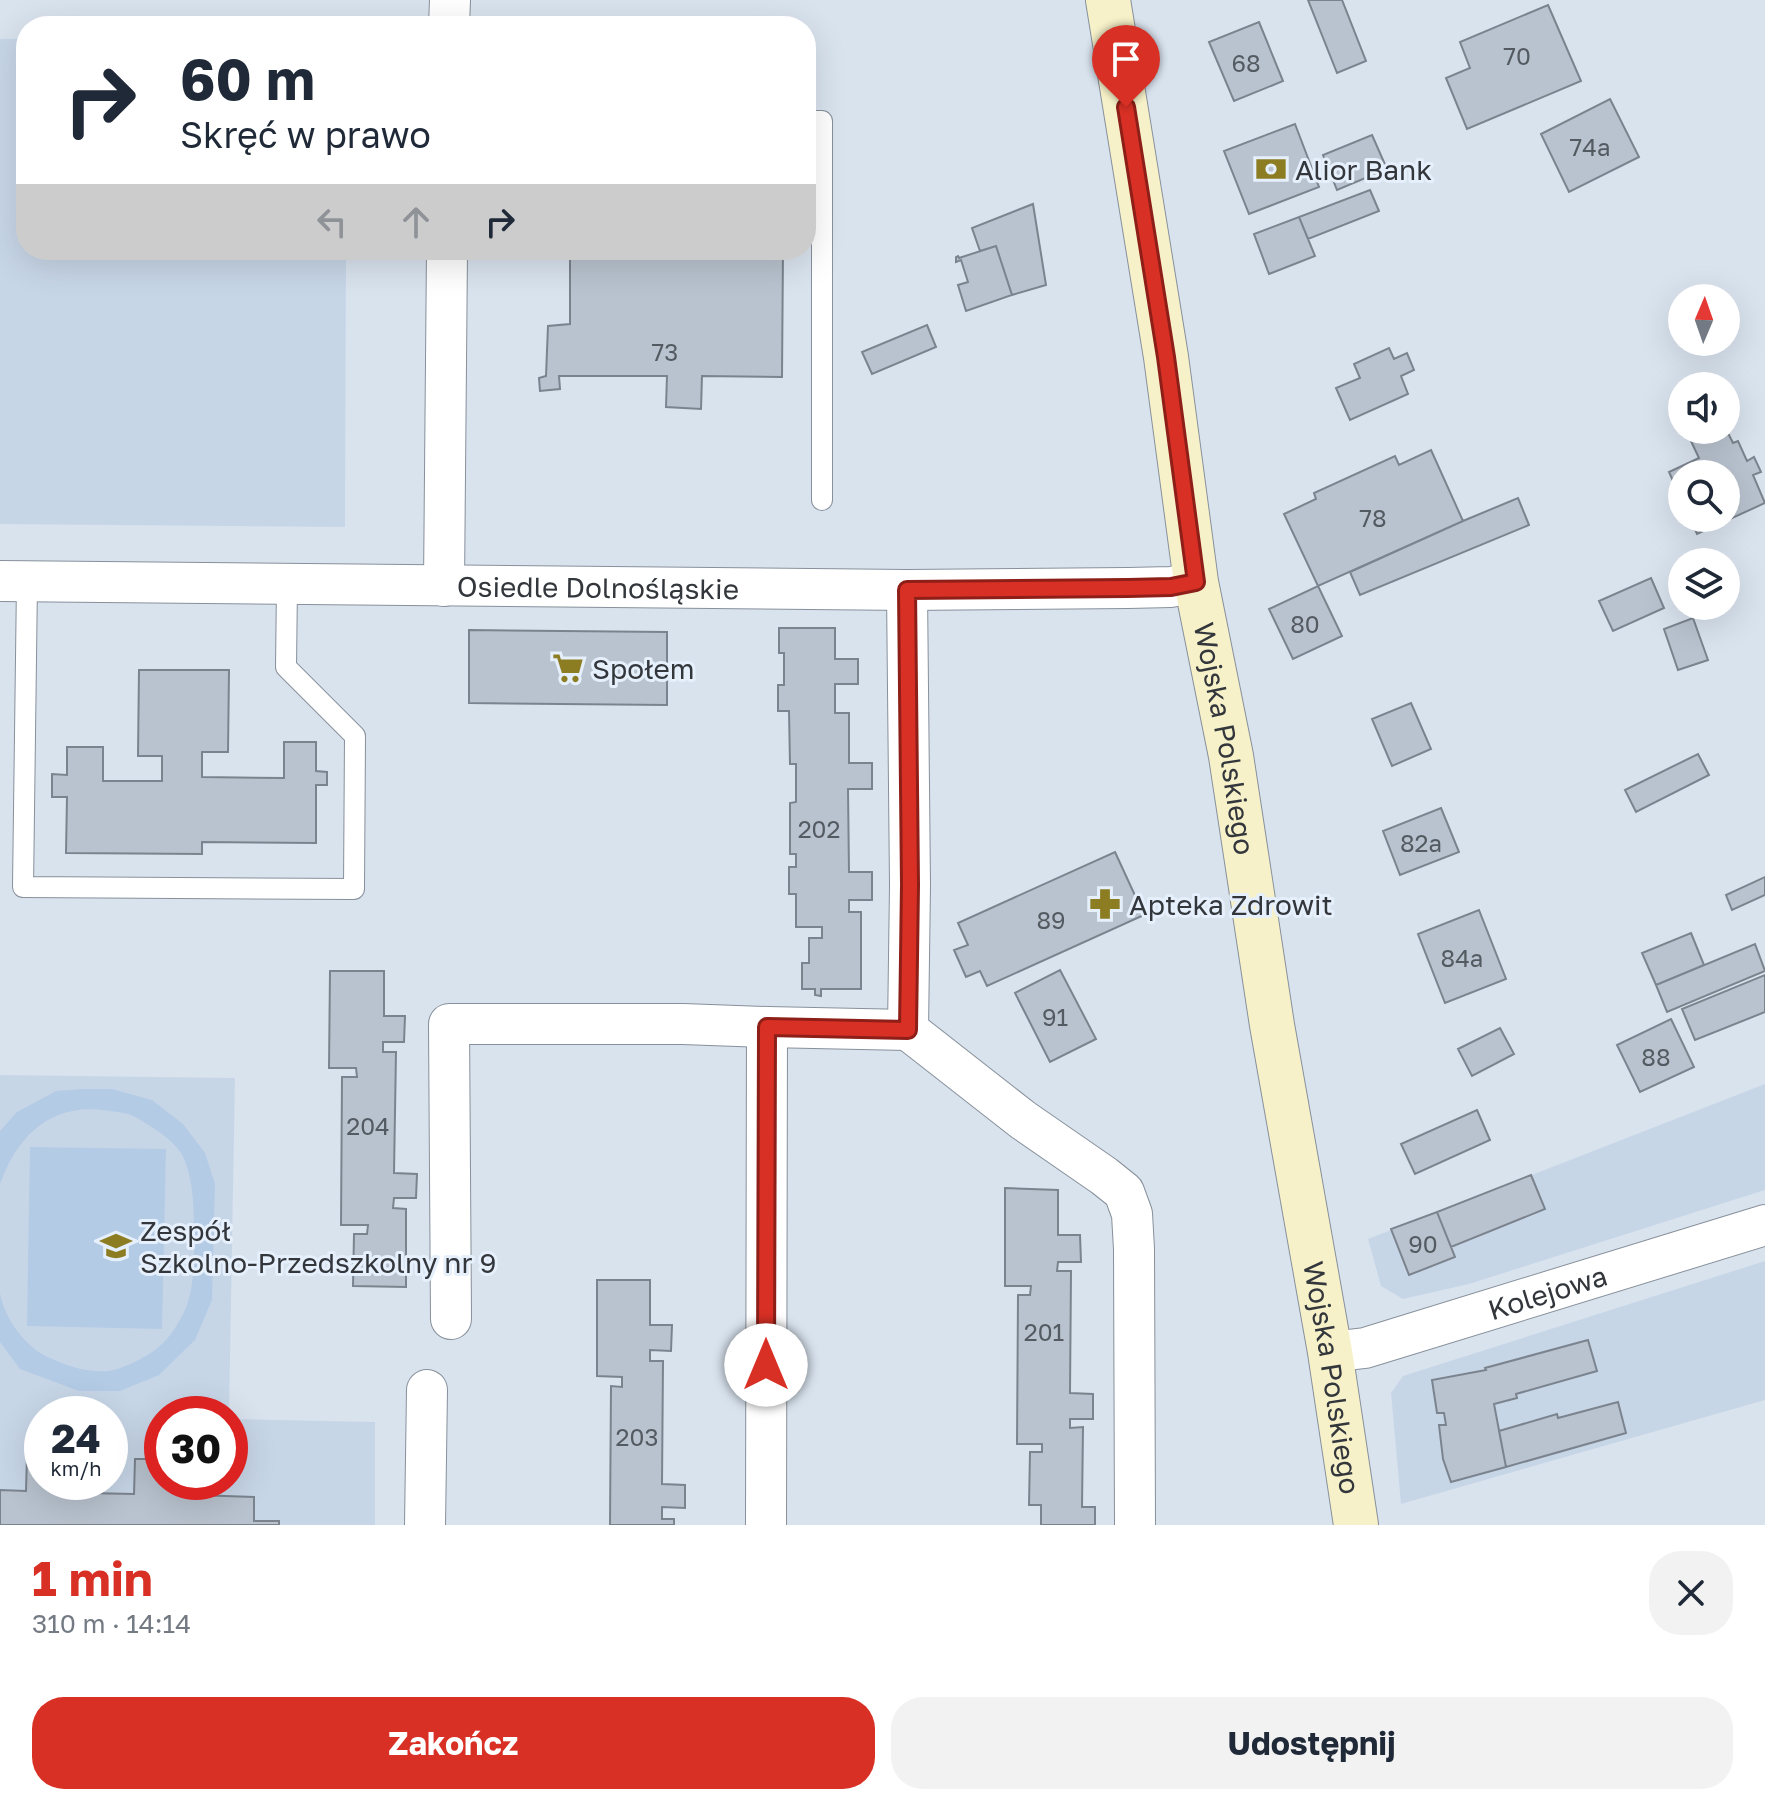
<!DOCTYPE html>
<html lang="pl">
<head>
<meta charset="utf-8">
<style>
  :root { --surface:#fff; --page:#f2f2f3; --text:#1f2937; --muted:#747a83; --accent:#d93025 }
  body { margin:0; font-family:"Golos Text",sans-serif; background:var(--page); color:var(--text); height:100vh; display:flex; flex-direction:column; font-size:30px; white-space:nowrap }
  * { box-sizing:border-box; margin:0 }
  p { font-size:26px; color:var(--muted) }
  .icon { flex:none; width:44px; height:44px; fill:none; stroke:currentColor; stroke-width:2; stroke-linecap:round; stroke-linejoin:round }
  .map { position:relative; height:1525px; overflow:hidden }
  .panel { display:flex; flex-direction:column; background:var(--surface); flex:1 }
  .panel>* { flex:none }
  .banner { position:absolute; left:16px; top:16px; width:800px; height:244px; border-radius:32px; box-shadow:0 8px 32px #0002; background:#fff; color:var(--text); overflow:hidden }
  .needle { width:52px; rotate:2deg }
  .controls { position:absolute; left:1668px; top:284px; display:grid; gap:16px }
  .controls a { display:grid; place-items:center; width:72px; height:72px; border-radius:50%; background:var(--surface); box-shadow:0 8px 32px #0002; font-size:40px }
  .speed { position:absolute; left:24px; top:1396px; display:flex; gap:16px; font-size:40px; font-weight:700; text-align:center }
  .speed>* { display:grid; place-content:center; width:104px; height:104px; border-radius:50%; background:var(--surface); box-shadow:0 8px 32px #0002; line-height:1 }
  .speed small { font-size:20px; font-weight:400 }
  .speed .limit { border:12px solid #d22; background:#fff; color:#111 }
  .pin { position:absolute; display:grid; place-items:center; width:68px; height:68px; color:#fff; margin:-82px -34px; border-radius:50% 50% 50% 0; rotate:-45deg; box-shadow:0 0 8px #0007 }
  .pin .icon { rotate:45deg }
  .me { position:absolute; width:88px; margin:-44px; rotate:0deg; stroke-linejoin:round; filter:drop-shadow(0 0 6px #0008) }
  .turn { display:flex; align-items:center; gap:28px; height:168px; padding:0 32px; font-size:36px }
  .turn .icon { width:104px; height:104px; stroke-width:2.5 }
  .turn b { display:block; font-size:56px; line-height:68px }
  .lanes { display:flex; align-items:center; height:76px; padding:0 32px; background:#0003; justify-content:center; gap:40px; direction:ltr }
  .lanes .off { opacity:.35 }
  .round { display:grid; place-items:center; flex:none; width:84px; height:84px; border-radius:32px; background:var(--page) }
  .headline { display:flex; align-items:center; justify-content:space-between; height:136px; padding:0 32px }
  h1 { font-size:48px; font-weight:700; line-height:60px; color:var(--accent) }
  .button { display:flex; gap:16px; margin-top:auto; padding:16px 32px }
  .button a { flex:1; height:92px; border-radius:32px; background:var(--accent); color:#fff; font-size:32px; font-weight:700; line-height:92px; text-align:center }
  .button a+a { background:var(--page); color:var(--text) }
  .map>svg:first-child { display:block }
  .built { fill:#c7d6e7; fill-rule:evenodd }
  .garden { fill:#b4cbe6 }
  .building { fill:#b9c3cf; stroke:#7b848e; stroke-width:2 }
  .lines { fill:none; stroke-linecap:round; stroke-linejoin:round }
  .lane-casing { stroke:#87909b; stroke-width:22 }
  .street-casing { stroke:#87909b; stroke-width:42 }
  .secondary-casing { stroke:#87909b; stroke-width:46 }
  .lane { stroke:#fff; stroke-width:20 }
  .street { stroke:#fff; stroke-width:40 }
  .secondary { stroke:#f7f1c9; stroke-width:44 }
  .route-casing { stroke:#8d1f18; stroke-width:20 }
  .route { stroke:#d93025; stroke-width:14 }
  .labels { text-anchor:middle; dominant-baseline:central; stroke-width:6; stroke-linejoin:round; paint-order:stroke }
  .number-label { font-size:24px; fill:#545a61 }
  .poi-label { font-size:28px; fill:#33373c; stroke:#e6f0fc; text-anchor:start }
  .street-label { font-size:28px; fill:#33373c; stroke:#e6f0fc }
</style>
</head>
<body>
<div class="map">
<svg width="1765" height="1525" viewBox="0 0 1765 1525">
  <rect width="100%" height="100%" fill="#d9e3ee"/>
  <path class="built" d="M0 39H26V250H346L345 527 0 524Z
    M0 1075 235 1078 229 1414H162V1482H230V1419L375 1422V1525H0ZM42 1414H110V1482H42Z
    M1765 1084V1190L1469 1284 1403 1299 1381 1286 1368 1239Z
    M1765 1261V1400L1401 1504 1391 1393 1403 1376Z"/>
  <path class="garden" d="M82 1089H112L152 1100 183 1124 205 1153 215 1184 212 1300 195 1340 159 1375 120 1391H79L20 1369 0 1342V1293C4 1318 26 1348 50 1358 67 1366 88 1373 108 1371 124 1369 151 1355 162 1344 170 1337 178 1324 183 1314 195 1292 194 1255 194 1230 194 1208 193 1173 181 1153 171 1138 153 1128 139 1119 129 1113 120 1112 110 1111 53 1101 18 1134 0 1184V1131L17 1112 56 1091Z
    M30 1147 166 1149 162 1329 27 1326Z"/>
  <path class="building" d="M1308 0H1342L1366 61 1337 73Z
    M1548 5 1581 81 1467 129 1446 78 1470 68 1460 42Z
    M1259 22 1283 81 1234 101 1209 42Z
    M1610 99 1639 157 1569 192 1541 134Z
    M1295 124 1319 187 1249 214 1224 151Z
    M1372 135 1387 169 1337 190 1323 155Z
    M1370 190 1379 211 1308 239 1299 217Z
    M1033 204 1046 285 1012 295 996 246 980 251 972 228Z
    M1299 217 1315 256 1269 274 1254 234Z
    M996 246 1012 295 966 311 958 285 968 282 961 260 956 262V257L958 256 959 258Z
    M570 250H783L782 377 702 376 701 409 666 407 667 376H559L560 389 540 391 539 378 546 376 548 326 570 324Z
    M927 325 936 347 872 374 862 352Z
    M1389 348 1394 359 1407 353 1414 370 1401 376 1408 394 1350 420 1336 388 1360 378 1354 364Z
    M1726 429 1733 443 1738 441 1747 461 1754 457 1761 472 1753 475 1765 503 1697 534 1690 518H1726V474H1682V501L1669 472 1699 458 1690 439 1709 430Z
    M1431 450 1463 521 1318 586 1284 514 1316 499 1314 493 1395 456 1399 465Z
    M1518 498 1529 525 1360 595 1350 572 1463 521Z
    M1651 578 1664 608 1613 631 1599 601Z
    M1318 586 1342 636 1293 659 1269 609Z
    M1693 618 1708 660 1678 670 1664 629Z
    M779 628H835V659H858V684H835V713H849V763H872V789H848L849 872H872V900H849V912H861V989H821V996L815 995V989H802V963H809V938H822V927H796V894H789V867H796V854H790V803L796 802V764H790L789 711H778V685H784V653H779Z
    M469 630 667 632V705L469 703Z
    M139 670H229L228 752H202V777L284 778V742H316V771L327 772V785H316V843L202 842V854L66 853 67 797H52V774L67 775V747H103V781H162V756H138Z
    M1411 703 1431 749 1392 766 1372 719Z
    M1698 754 1709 775 1636 812 1625 790Z
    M1441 808 1459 852 1400 875 1383 831Z
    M1115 852 1144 915 987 986 980 971 966 977 954 950 968 945 958 923Z
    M1765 877V895L1732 910 1726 895Z
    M1479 910 1506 979 1445 1003 1418 934Z
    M1691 933 1704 965 1656 985 1642 953Z
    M1755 944 1765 971 1667 1012 1656 985Z
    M1060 970 1096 1039 1050 1062 1015 993Z
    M330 971H384V1016H405L404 1042H383V1052H396L394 1173 417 1174 416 1198H394L393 1208 406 1209V1287L353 1286 354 1234H367L368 1225H341L342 1077H357L356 1068H329Z
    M1765 975V1012L1695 1040 1682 1009Z
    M1671 1019 1694 1067 1640 1092 1617 1045Z
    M1500 1028 1514 1054 1472 1076 1458 1049Z
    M1477 1110 1490 1140 1415 1174 1401 1144Z
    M1531 1175 1545 1209 1451 1247 1437 1212Z
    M1005 1188 1058 1190V1235H1080L1081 1262H1058L1057 1271H1071L1070 1393 1093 1394V1419H1070V1428L1083 1427 1082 1507H1095V1525H1041V1505H1029L1030 1452H1042V1444H1017L1018 1295H1030L1031 1286H1005Z
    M1437 1212 1455 1257 1409 1275 1391 1229Z
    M597 1280H650V1325H672L671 1351 650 1350V1361H663L662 1484 685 1485V1508L662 1507V1519H674V1525H610L611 1386 622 1387V1377L597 1376Z
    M1588 1340 1597 1371 1516 1394 1517 1398 1494 1404 1506 1467 1451 1482 1443 1459 1439 1425H1446L1444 1413H1437L1432 1380 1486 1370 1485 1368Z
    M1618 1402 1626 1433 1506 1467 1499 1431 1557 1414 1558 1418Z
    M27 1456 42 1457V1482H87V1493L134 1494 135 1459H162V1482H196L195 1495 254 1497V1521H279V1525H0V1490L26 1491Z"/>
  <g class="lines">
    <defs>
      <path id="lane" d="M806 121H822V500
        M27 582 23 887 354 889 355 736 286 667 287 585"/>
      <g id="street">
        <path d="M449 26 450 0"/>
        <path id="s1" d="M0 581 907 590 1128 588 1171 587 1196 582"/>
        <path d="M444 586 447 250"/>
        <path d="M907 590 910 885 908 1030 1023 1120 1104 1176 1124 1192 1132 1214 1134 1249 1135 1525"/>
        <path d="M451 1319 449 1024H683L767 1027"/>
        <path id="s2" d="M1330 1352 1365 1348 1765 1225"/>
        <path d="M425 1525 427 1390"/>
        <path d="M766 1525 767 1027 908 1030"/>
      </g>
      <g id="secondary">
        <path id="s3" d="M1108 0 1166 357 1196 582 1231 756 1272 1025 1330 1352 1356 1525"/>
      </g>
    </defs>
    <use href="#lane" class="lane-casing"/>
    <use href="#street" class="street-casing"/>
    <use href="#secondary" class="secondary-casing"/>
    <use href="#lane" class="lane"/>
    <use href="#street" class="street"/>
    <use href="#secondary" class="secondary"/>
  </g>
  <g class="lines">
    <defs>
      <path id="route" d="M766 1365 767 1027 908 1030 910 885 907 590 1128 588 1171 587 1196 582 1166 357 1126 107"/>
    </defs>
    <use href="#route" class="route-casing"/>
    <use href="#route" class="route"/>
  </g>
  <defs>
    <symbol id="bank-bare" viewBox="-9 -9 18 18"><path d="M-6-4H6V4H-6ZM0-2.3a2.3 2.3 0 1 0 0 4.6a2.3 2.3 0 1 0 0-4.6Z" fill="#8c7d23" stroke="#e6f0fc" stroke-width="2.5" paint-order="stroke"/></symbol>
    <symbol id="supermarket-bare" viewBox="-9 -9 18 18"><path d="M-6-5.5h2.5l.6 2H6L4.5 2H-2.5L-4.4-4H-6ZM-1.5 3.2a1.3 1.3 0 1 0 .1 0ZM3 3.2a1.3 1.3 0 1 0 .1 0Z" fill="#8c7d23" stroke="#e6f0fc" stroke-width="2.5" paint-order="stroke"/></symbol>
    <symbol id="pharmacy-bare" viewBox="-9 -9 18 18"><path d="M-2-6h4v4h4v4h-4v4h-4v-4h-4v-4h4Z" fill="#8c7d23" stroke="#e6f0fc" stroke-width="2.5" paint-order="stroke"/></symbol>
    <symbol id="school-bare" viewBox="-9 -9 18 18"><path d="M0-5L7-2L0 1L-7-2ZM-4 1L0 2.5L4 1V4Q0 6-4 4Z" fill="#8c7d23" stroke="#e6f0fc" stroke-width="2.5" paint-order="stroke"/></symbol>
  </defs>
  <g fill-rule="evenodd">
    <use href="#bank-bare" x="1249" y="147" width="44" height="44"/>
    <use href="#supermarket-bare" x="546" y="646" width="44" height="44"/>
    <use href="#pharmacy-bare" x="1083" y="882" width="44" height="44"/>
    <use href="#school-bare" x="94" y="1224" width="44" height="44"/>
  </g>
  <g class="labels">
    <g class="number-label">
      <text x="1517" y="55">70</text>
      <text x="1246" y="62">68</text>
      <text x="1590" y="146">74a</text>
      <text x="665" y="351">73</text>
      <text x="1373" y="517">78</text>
      <text x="1305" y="623">80</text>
      <text x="819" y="828">202</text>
      <text x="1421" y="842">82a</text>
      <text x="1051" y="919">89</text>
      <text x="1462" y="957">84a</text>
      <text x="1055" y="1016">91</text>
      <text x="1656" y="1056">88</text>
      <text x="368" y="1125">204</text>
      <text x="1423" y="1243">90</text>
      <text x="1044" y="1331">201</text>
      <text x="637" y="1436">203</text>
    </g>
    <g class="poi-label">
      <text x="1295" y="169">Alior Bank</text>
      <text x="592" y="668">Społem</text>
      <text x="1129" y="904">Apteka Zdrowit</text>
      <text x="140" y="1230">Zespół<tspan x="140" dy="32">Szkolno-Przedszkolny nr 9</tspan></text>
    </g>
    <g class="street-label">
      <text stroke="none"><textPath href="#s1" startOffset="598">Osiedle Dolnośląskie</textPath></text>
      <text stroke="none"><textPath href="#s3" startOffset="748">Wojska Polskiego</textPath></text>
      <text stroke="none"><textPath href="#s2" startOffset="226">Kolejowa</textPath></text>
      <text stroke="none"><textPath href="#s3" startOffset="1396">Wojska Polskiego</textPath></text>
    </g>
  </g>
</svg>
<div class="controls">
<a><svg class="needle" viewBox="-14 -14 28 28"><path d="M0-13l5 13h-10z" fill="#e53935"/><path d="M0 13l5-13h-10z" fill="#747a83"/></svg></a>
<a><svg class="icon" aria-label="sound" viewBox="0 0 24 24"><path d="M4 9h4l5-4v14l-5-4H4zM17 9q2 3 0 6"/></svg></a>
<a><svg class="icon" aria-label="search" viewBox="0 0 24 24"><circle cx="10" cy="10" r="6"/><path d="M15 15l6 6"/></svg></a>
<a><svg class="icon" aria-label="layers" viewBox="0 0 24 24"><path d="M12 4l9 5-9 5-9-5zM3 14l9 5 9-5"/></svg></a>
</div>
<div class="speed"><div>24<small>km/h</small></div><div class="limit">30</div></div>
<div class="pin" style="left:1126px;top:107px;background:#d93025"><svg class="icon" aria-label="arrive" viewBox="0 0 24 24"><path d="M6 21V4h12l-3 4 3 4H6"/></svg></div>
<svg class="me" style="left:766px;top:1365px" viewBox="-20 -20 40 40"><circle r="19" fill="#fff"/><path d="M0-13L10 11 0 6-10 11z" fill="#d93025"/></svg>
<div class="banner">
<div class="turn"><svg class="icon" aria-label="right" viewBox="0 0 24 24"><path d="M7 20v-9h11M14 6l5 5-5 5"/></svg><div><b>60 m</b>Skręć w prawo</div></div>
<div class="lanes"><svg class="icon off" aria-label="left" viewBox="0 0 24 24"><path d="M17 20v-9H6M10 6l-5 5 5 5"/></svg><svg class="icon off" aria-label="ahead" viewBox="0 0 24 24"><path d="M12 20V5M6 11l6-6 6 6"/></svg><svg class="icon" aria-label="right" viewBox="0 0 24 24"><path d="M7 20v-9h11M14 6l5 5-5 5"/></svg></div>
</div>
</div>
<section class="panel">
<div class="headline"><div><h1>1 min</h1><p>310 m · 14:14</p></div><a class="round"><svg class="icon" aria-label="close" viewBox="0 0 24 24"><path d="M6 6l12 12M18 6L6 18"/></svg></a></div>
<div class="button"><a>Zakończ</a><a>Udostępnij</a></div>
</section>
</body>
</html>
